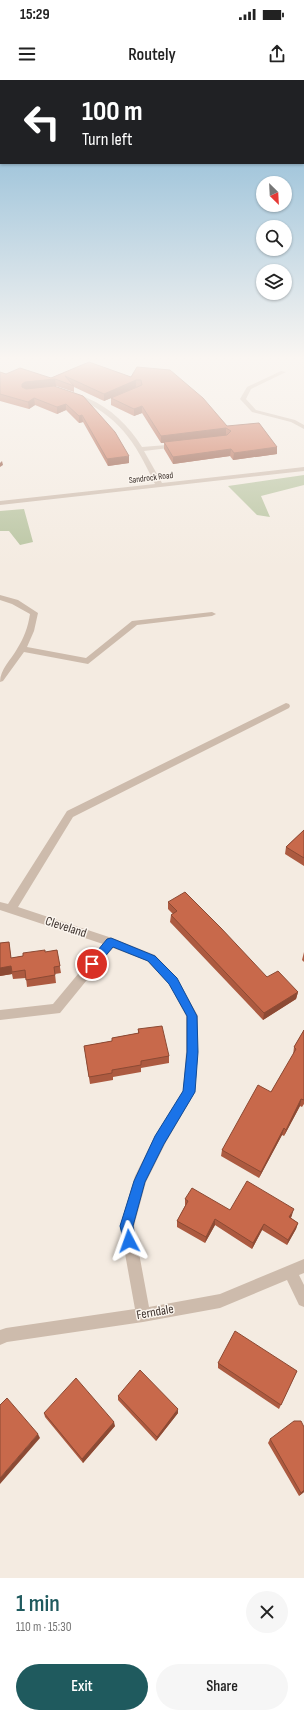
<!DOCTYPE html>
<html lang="en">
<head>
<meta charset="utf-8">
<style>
  :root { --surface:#fff; --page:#f6f6f6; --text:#222; --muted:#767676; --accent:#1f5a5e }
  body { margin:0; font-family:"Sofia Sans Condensed",sans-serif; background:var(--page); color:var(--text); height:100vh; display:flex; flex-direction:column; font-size:15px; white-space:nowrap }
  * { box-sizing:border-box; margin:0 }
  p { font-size:13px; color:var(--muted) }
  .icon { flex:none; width:22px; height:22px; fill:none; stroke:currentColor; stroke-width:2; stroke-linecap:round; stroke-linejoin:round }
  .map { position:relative; height:1498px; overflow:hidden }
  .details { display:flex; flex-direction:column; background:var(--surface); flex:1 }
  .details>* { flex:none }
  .top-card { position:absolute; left:0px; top:0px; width:304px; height:84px; box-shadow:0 1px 3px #0004; background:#202124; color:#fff; overflow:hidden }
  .needle { width:26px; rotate:156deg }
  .fabs { position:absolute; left:256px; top:96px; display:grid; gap:8px }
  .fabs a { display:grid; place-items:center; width:36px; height:36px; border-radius:50%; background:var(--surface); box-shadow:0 1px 3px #0004; font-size:20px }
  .pin { position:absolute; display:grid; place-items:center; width:34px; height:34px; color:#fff; margin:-17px; border:2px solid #fff; border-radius:50%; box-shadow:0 1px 4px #0007 }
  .me { position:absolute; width:44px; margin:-22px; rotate:356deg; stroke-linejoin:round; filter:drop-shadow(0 0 3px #0008) }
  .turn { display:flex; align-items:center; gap:14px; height:84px; padding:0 16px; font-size:18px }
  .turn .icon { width:52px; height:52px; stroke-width:2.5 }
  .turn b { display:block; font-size:28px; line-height:34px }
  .round { display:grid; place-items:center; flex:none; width:42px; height:42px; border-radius:21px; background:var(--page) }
  .overview { display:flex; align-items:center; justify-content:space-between; height:68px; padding:0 16px }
  h1 { font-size:24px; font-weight:600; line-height:30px; color:var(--accent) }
  .cta { display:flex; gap:8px; margin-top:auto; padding:8px 16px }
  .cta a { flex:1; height:46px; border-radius:24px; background:var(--accent); color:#fff; font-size:16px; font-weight:600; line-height:46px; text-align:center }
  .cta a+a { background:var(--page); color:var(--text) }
  .status { display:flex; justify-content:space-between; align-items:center; height:28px; padding:0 20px; background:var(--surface); direction:ltr }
  .status svg { height:11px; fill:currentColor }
  header { display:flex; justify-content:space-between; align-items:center; height:52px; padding:0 16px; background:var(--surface); font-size:18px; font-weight:600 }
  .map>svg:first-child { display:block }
  .green { fill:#b8c4a0 }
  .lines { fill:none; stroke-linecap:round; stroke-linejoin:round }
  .minor { fill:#cdbbac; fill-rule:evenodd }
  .wall { fill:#ac5a40 }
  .shaded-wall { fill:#8c4a34 }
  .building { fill:#c8694b; stroke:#8c4a34 }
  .route { fill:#1a73e8; stroke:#114b97 }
  .labels { text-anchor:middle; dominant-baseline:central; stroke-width:3; stroke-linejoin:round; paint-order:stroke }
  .far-street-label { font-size:9px; fill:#3b302b; stroke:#fbf5ee }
  .near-street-label { font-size:13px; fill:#3b302b; stroke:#fbf5ee }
</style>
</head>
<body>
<div class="status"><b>15:29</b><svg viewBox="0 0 49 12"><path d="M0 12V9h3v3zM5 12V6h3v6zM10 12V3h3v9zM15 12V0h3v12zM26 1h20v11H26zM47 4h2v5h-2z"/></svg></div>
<header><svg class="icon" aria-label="menu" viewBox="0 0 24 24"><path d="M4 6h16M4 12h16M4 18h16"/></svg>Routely<svg class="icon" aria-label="share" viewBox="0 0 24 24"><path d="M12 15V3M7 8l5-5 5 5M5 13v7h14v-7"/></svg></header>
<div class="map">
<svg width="304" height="1498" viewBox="0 0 304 1498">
  <rect width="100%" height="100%" fill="#f4ebe1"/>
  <path class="green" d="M304 395V405L261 416 270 437 257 435 228 406Z
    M24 429 33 462 20 465 9 451H0V431Z"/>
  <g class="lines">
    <path class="minor" d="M281 291 286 292 251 309 246 319 256 330 295 340 304 345V349L291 342 252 332 240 319 247 307Z
      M73 314C78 313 83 316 87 318 111 328 129 346 142 367L179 364V366L177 367 144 371 162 403 304 387V391L0 425V421L155 404C134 360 119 336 73 316Z
      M0 515 18 520 38 533 34 551 27 567 86 578 132 541 212 532 216 534 212 536 137 545 88 584 24 572 3 601 0 602C0 589 11 580 17 569 24 558 28 547 30 534L12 524 0 520Z
      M286 623 289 624 290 626 289 628 73 737 18 827 115 859 155 875 177 898 198 936V972L195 1012 165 1064 146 1102 134 1146 149 1227 220 1214 304 1179V1193L299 1195 304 1205V1227L299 1225 287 1200 220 1228 143 1242 7 1262 0 1265V1250L6 1248 135 1229 120 1146 135 1096 155 1056 183 1011 186 972V936L169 904 147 881 113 868 60 933 0 940V930L53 924 103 864 0 830V822L8 824 67 731Z"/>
  </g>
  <path class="wall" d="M89 282 131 297 137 287 227 346 277 367V374L233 380 230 376 173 384 164 369V363H161L142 333 134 336 111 325V318L138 307 104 321 74 307V312L56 306 25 309 54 306 129 383 108 386 83 342 79 343 66 330 57 334 35 325 29 329 0 321V292L6 294 51 298Z
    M304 750V786L285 774 286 767Z
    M168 822 267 897 298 912 296 919 263 940 170 842 171 835 173 834 168 829Z
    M9 862 11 878 57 870 61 893 55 894 56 903 27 907 26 898 13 899 12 894 0 896V863Z
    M304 872V882L302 880Z
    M138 949 169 976V983L141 988V992L113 997V1000L90 1004 84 966 112 961V958L138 953Z
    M304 950V1024L302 1027 300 1026 284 1056 282 1055 259 1098 221 1076 222 1070 271 1012 293 975 294 967Z
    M185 1119 230 1130 292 1135 291 1138 298 1143 296 1149 287 1165 262 1150 252 1169 215 1145 205 1163 177 1147V1141L185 1126Z
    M218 1283 297 1291 279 1329 218 1288Z
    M118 1316 178 1333 156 1361 118 1320Z
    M44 1333 115 1346 83 1383 45 1337Z
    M304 1347V1412L299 1416 268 1363 270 1359Z"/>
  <path class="shaded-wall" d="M55 299 56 306 26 309 22 311V304L25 302Z
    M136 300V307L104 321V314Z
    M34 318 35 325 29 329 28 322Z
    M66 324V330L57 334V327Z
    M142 326V333L134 336V329Z
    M82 335 83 342 79 343V336Z
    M226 348V355L161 363V356Z
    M277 367V374L233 380 234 373Z
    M231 369 230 376 173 384V377Z
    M129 376V383L108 386 107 379Z
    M2 381 3 385 0 387V383Z
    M11 886 12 894 0 896V888Z
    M298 912 296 919 263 940 264 933Z
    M301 1019 300 1026 284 1056 286 1050Z
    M284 1048 282 1055 259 1098 261 1092Z
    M294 1129 292 1135 288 1143 289 1137Z
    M215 1139V1145L205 1163 206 1157Z
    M298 1143 296 1149 287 1165 288 1160Z
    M264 1144 262 1150 252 1169 253 1163Z
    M178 1329V1333L156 1361 157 1357Z
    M114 1342 115 1346 83 1383 82 1379Z
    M38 1354 40 1358 0 1404V1398Z
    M304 1410V1412L299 1416 301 1413Z"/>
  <path class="building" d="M89 282 131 297 137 287 170 290 203 318 227 346 259 343 277 367 234 373 231 369 173 377 164 362 227 355 231 351 226 348 161 356 142 326 134 329 111 318 142 305 141 300H136L104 314 65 296 74 306 55 299 25 302 22 304V307L26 309 54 306 83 316 115 352 129 376 107 379 82 335 79 336 66 324 57 327 34 318 28 322 0 314V292L6 294 20 288 51 298Z
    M304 750V778L286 767Z
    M185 812 221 848 267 897 278 891 298 912 264 933 171 835 177 831 168 822Z
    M9 862 11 878 23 876V873L45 870V872L57 870 60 886 54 887 55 895 26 900 25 890 12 892 11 886 0 888V863Z
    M162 946 169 976 141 981V985L112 990V993L89 997 84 966 112 961V958L139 953 138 949Z
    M304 950V1020L301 1019 286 1050 284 1048 261 1092 222 1070 258 1005 271 1012 296 969 294 967Z
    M247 1101 294 1129 289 1137 298 1143 288 1160 264 1144 253 1163 215 1139 206 1157 177 1141 188 1121 185 1119 192 1108 230 1130Z
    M235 1251 297 1291 281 1325 218 1283Z
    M140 1290 178 1329 157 1357 118 1316Z
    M76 1298 114 1342 82 1379 44 1333Z
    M7 1318 38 1354 0 1398V1325Z
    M294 1341H301L304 1347V1410L301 1413 270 1359Z"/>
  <linearGradient id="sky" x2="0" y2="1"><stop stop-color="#7eb2d2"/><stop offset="0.57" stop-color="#faf6f2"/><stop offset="1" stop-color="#faf6f2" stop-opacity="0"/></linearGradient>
  <rect width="304" height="488" fill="url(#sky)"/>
  <path class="route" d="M111 858 155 876 177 898 197 936 198 972 195 1012 164 1064 145 1102 133 1146 136 1161 134 1166 129 1167 125 1166 120 1146 134 1101 155 1056 183 1011 187 972V936L169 904 148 881 113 867 96 887H89L87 884 89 881 107 859Z"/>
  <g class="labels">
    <g class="far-street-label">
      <text transform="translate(151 398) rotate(-7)">Sandrock Road</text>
    </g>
    <g class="near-street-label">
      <text transform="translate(66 847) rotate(18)">Cleveland</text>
      <text transform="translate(155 1232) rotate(-10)">Ferndale</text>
    </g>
  </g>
</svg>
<div class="fabs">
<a><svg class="needle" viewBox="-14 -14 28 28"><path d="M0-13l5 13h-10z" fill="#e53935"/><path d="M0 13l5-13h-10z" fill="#767676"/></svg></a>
<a><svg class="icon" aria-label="search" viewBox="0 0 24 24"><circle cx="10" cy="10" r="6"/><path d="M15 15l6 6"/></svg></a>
<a><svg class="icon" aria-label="layers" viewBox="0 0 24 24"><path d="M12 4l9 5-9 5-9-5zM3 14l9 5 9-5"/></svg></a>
</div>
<div class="pin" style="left:92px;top:884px;background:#d93025"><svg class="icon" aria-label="arrive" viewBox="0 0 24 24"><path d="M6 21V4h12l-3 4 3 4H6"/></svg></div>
<svg class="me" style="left:129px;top:1161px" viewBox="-20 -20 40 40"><path d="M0-17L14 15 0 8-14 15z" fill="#1a73e8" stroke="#fff" stroke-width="4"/></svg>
<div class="top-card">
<div class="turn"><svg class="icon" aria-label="left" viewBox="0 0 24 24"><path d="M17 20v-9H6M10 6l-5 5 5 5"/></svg><div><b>100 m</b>Turn left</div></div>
</div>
</div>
<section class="details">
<div class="overview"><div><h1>1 min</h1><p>110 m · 15:30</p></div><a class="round"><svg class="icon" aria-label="close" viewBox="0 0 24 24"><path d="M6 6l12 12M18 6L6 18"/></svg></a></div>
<div class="cta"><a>Exit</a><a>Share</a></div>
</section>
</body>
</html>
